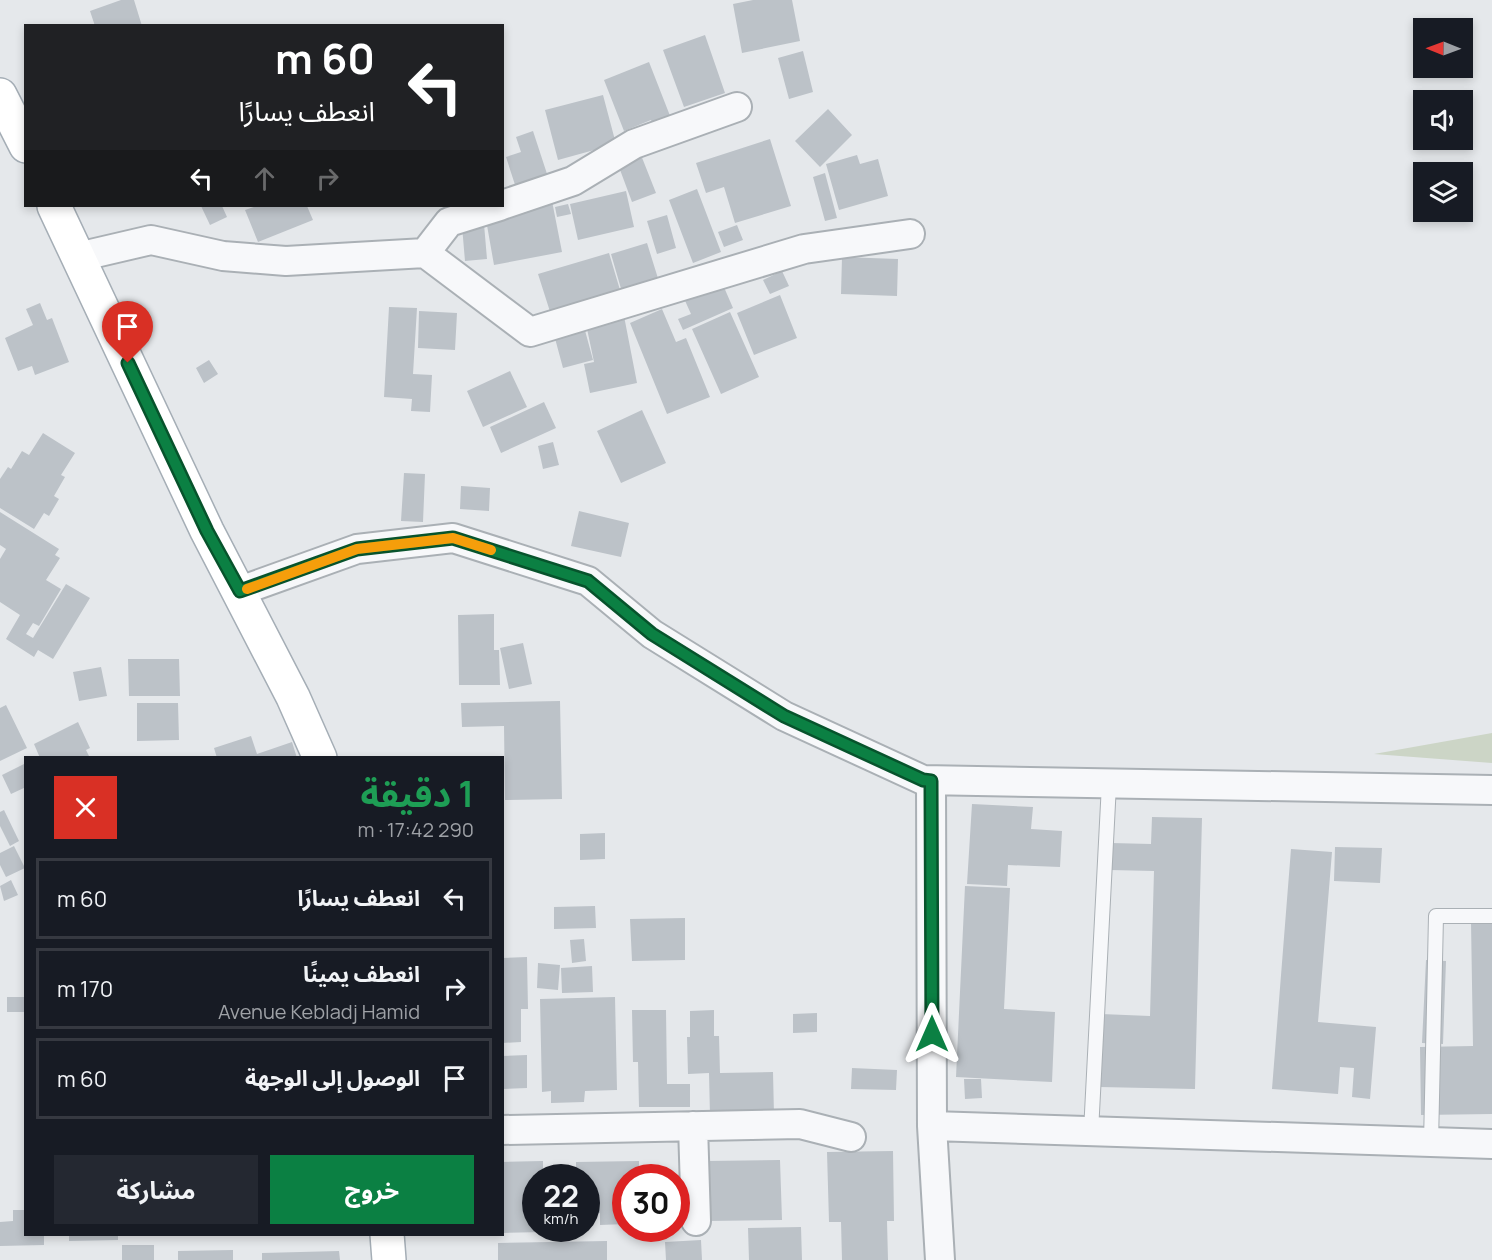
<!DOCTYPE html>
<html lang="ar">
<head>
<meta charset="utf-8">
<style>
  :root { --surface:#171b24; --page:#242831; --text:#f1f3f6; --muted:#9ea1a6; --line:#363941; --accent:#0b8043 }
  body { margin:0; font-family:Manrope,"Noto Sans Arabic",sans-serif; background:var(--page); color:var(--text); direction:rtl; height:100vh; display:flex; flex-direction:column; font-size:22px; white-space:nowrap }
  * { box-sizing:border-box; margin:0 }
  p { font-size:20px; color:var(--muted) }
  .icon { flex:none; width:33px; height:33px; fill:none; stroke:currentColor; stroke-width:2; stroke-linecap:round; stroke-linejoin:round }
  .map { position:relative; flex:1; overflow:hidden; direction:ltr }
  .panel { position:absolute; left:24px; top:756px; width:480px; height:480px; display:flex; flex-direction:column; background:var(--surface); border-radius:0px; box-shadow:0 3px 9px #0003; direction:rtl }
  .panel>* { flex:none }
  .banner { position:absolute; left:24px; top:24px; width:480px; height:183px; border-radius:0px; box-shadow:0 3px 9px #0003; direction:rtl; background:#202124; color:#fff; overflow:hidden }
  .needle { width:39px; rotate:271deg }
  .tools { position:absolute; left:1413px; top:18px; display:grid; gap:12px }
  .tools a { display:grid; place-items:center; width:60px; height:60px; border-radius:0px; background:var(--surface); box-shadow:0 3px 9px #0003; font-size:30px }
  .speed { position:absolute; left:522px; top:1164px; display:flex; gap:12px; font-size:30px; font-weight:700; text-align:center }
  .speed>* { display:grid; place-content:center; width:78px; height:78px; border-radius:50%; background:var(--surface); box-shadow:0 3px 9px #0003; line-height:1 }
  .speed small { font-size:15px; font-weight:400 }
  .speed .limit { border:9px solid #d22; background:#fff; color:#111 }
  .pin { position:absolute; display:grid; place-items:center; width:51px; height:51px; color:#fff; margin:-62px -26px; border-radius:50% 50% 50% 0; rotate:-45deg; box-shadow:0 0 6px #0007 }
  .pin .icon { rotate:45deg }
  .me { position:absolute; width:66px; margin:-33px; rotate:0deg; stroke-linejoin:round; filter:drop-shadow(0 0 4px #0008) }
  .turn { display:flex; align-items:center; gap:21px; height:126px; padding:0 30px; font-size:27px }
  .turn .icon { width:78px; height:78px; stroke-width:2.5 }
  .turn b { display:block; font-size:42px; line-height:51px }
  .lanes { display:flex; align-items:center; height:57px; padding:0 30px; background:#0003; justify-content:center; gap:30px; direction:ltr }
  .lanes .off { opacity:.35 }
  .round { display:grid; place-items:center; flex:none; width:63px; height:63px; border-radius:0px; background:var(--page) }
  .overview { display:flex; align-items:center; justify-content:space-between; height:102px; padding:0 30px }
  h1 { font-size:36px; font-weight:700; line-height:45px; color:#1e9e55 }
  .cta { display:flex; gap:12px; margin-top:auto; padding:12px 30px }
  .cta a { flex:1; height:69px; border-radius:0px; background:var(--accent); color:#fff; font-size:24px; font-weight:700; line-height:69px; text-align:center }
  .cta a+a { background:var(--page); color:var(--text) }
  ul { padding:0; list-style:none }
  li { display:flex; align-items:center; gap:18px; height:81px; margin:0 12px 9px; padding:0 18px; border:3px solid var(--line); border-radius:0px }
  li div { flex:1 }
  li b { display:block; font-size:22px }
  li em { font-style:normal }
  .map>svg:first-child { display:block }
  .green { fill:#ccd5c6 }
  .building { fill:#bcc2c8 }
  .lines { fill:none; stroke-linecap:round; stroke-linejoin:round }
  .lane-casing { stroke:#aab0b5; stroke-width:16 }
  .street-casing { stroke:#aab0b5; stroke-width:32 }
  .primary-casing { stroke:#a5aeb6; stroke-width:36 }
  .lane { stroke:#f7f8fa; stroke-width:14 }
  .street { stroke:#f7f8fa; stroke-width:28 }
  .primary { stroke:#fff; stroke-width:33 }
  .route-casing { stroke:#07532c; stroke-width:15 }
  .route { stroke:#0b8043; stroke-width:10 }
  .slow { stroke:#f59e0b; stroke-width:10 }
</style>
</head>
<body>
<div class="map">
<svg width="1492" height="1260" viewBox="0 0 1492 1260">
  <rect width="100%" height="100%" fill="#e5e8eb"/>
  <path class="green" d="M1492 733V763L1374 754Z"/>
  <path class="building" d="M121 0H134L142 26H95L90 11Z
    M753 0H792L800 41 742 53 733 4Z
    M705 35 725 93 684 107 663 50Z
    M803 51 813 92 789 99 778 58Z
    M649 62 674 126 657 133 651 120 624 131 604 80Z
    M603 95 616 144 558 160 545 110Z
    M828 109 852 135 820 167 795 141Z
    M533 131 549 180 517 191 506 157 521 152 516 137Z
    M770 139 791 206 735 223 724 187 706 193 696 163Z
    M639 150 656 193 632 202 616 159Z
    M857 155 860 164 878 159 888 196 839 210 826 164Z
    M825 173 837 218 825 221 813 177Z
    M697 189 721 252 693 263 669 200Z
    M626 191 634 227 578 240 570 204Z
    M552 201 562 252 494 265 485 214Z
    M568 204 571 214 557 217 555 207Z
    M201 206H222L227 217 210 225Z
    M257 206H307L313 220 258 242 245 210Z
    M667 215 676 248 657 254 647 221Z
    M484 224 487 259 465 261 462 226Z
    M737 225 743 240 724 247 718 232Z
    M647 243 661 288 624 299 611 254Z
    M609 253 623 300 553 321 538 274Z
    M842 257 898 259 897 296 841 294Z
    M782 271 789 286 770 294 763 280Z
    M720 278 733 308 683 330 678 319 691 314 682 294Z
    M780 295 797 338 754 355 737 313Z
    M40 303 47 320 52 318 69 362 35 375 32 366 18 371 5 338 33 325 26 309Z
    M389 307 417 308 413 374 432 375 430 412 411 411 412 399 384 397Z
    M662 309 676 342 686 338 710 397 667 414 630 323Z
    M419 311 457 313 455 350 418 348Z
    M730 312 759 377 721 394 692 329Z
    M624 316 637 383 590 393 584 364 594 362 586 324Z
    M583 323 593 360 563 368 553 331Z
    M209 360 218 374 204 383 196 368Z
    M510 371 527 407 483 427 467 391Z
    M544 402 556 428 501 453 490 427Z
    M642 410 666 463 621 483 597 431Z
    M43 433 75 453 61 475 65 477 54 496 59 499 49 516 44 513 34 529 0 508V479L8 467 11 469 22 451 29 455Z
    M553 442 559 465 543 469 538 446Z
    M404 473 425 474 423 522 401 521Z
    M461 486 490 488 489 511 460 509Z
    M579 511 629 523 621 557 571 546Z
    M0 512 59 549 55 555 60 558 46 580 61 589 39 626 33 623 26 634 33 638 66 584 90 598 53 659 38 650 34 657 6 639 20 615 0 602V559L6 549 0 545Z
    M494 614V650H499L500 685H459L458 615Z
    M523 643 532 684 509 689 500 648Z
    M128 659H179L180 696H129Z
    M101 667 107 696 79 701 73 672Z
    M560 701 562 799 505 800 504 726 462 727 461 703Z
    M137 703H178L179 740 137 741Z
    M6 705 27 748 0 761V708Z
    M78 722 90 748 86 750 90 758H40L34 744Z
    M251 736 257 754 292 742 297 758H217L214 748Z
    M26 763V787L11 794 2 775Z
    M972 804 1033 807 1031 829 1062 831 1060 867 1008 865 1007 886 967 884Z
    M4 810 19 841 10 846 0 826V812Z
    M1152 817 1202 818 1195 1089 1100 1087 1101 1014 1150 1016 1154 871 1110 870 1111 843 1151 844Z
    M605 833V859L580 860V834Z
    M14 846 25 868 6 877 0 865V853Z
    M1335 847 1382 848 1380 883 1334 881Z
    M1291 849 1332 852 1318 1022 1376 1027 1370 1099 1352 1097 1354 1068 1340 1067 1338 1094 1272 1089Z
    M11 880 18 895 4 901 0 886Z
    M965 886 1010 888 1004 1009 1055 1012 1052 1082 956 1077Z
    M595 906 596 928 554 929V907Z
    M685 918V960L632 961 630 919Z
    M1471 922H1492V1114L1421 1115 1420 1047 1473 1046Z
    M584 939 586 961 572 963 570 940Z
    M527 957 528 1009H521V1042L502 1043V958Z
    M1426 960 1446 961 1443 1044 1422 1043Z
    M538 963 560 965 558 990 537 988Z
    M592 966 593 992 562 993 561 968Z
    M7 997H26V1012H7Z
    M615 997 617 1090 585 1091 584 1102 551 1103V1091L542 1092 540 999Z
    M632 1010H666L667 1084H690V1107H639L638 1062H633Z
    M714 1010V1036H719L720 1073 773 1072 774 1115 710 1116 709 1073 688 1074 687 1037H690V1011Z
    M817 1013V1032L793 1033V1014Z
    M527 1055V1088L502 1089V1056Z
    M852 1068 897 1070 896 1090 851 1089Z
    M964 1079H981L982 1098 965 1099Z
    M893 1151 894 1221H887L888 1260H842L841 1222H829L827 1152Z
    M780 1160 782 1220 707 1221V1161Z
    M543 1161V1178H536V1228H544V1232L502 1233V1162Z
    M639 1161V1178H626V1224L600 1225V1213L586 1214V1178H576V1162Z
    M13 1210H26V1234H44V1245L0 1246V1222L13 1221Z
    M801 1227 802 1260H749L748 1228Z
    M69 1234H118V1240L69 1241Z
    M701 1240 702 1260H666L665 1242Z
    M607 1241V1260H498V1243Z
    M122 1245H154V1260H122Z
    M233 1250V1260H178V1251Z
    M339 1251 340 1260H262V1253Z"/>
  <g class="lines">
    <defs>
      <path id="lane" d="M1091 1132 1109 784
        M1431 1143 1436 916H1492"/>
      <path id="street" d="M502 205 573 181 634 144 737 107
        M425 253 449 222 500 206
        M78 257 151 240 223 256 286 261 425 253 530 332 804 249 910 234
        M240 591 357 549 453 538 588 581 652 634 784 716 923 780 1492 790
        M931 781 932 1126 940 1260
        M693 1126 696 1221
        M932 1126 1492 1144
        M502 1130 800 1124 851 1137"/>
      <path id="primary" d="M0 95 26 146
        M54 206 207 531 293 697 320 758
        M387 1234 389 1260"/>
    </defs>
    <use href="#lane" class="lane-casing"/>
    <use href="#street" class="street-casing"/>
    <use href="#primary" class="primary-casing"/>
    <use href="#lane" class="lane"/>
    <use href="#street" class="street"/>
    <use href="#primary" class="primary"/>
  </g>
  <g class="lines">
    <defs>
      <path id="route" d="M128 363 207 531 240 591 357 549 453 538 588 581 652 634 784 716 923 780 931 781 932 1034"/>
    </defs>
    <use href="#route" class="route-casing"/>
    <use href="#route" class="route"/>
    <path class="slow" d="M247 589 357 549 453 538 491 550"/>
  </g>
</svg>
<div class="tools">
<a><svg class="needle" viewBox="-14 -14 28 28"><path d="M0-13l5 13h-10z" fill="#e53935"/><path d="M0 13l5-13h-10z" fill="#9ea1a6"/></svg></a>
<a><svg class="icon" aria-label="sound" viewBox="0 0 24 24"><path d="M4 9h4l5-4v14l-5-4H4zM17 9q2 3 0 6"/></svg></a>
<a><svg class="icon" aria-label="layers" viewBox="0 0 24 24"><path d="M12 4l9 5-9 5-9-5zM3 14l9 5 9-5"/></svg></a>
</div>
<div class="speed"><div>22<small>km/h</small></div><div class="limit">30</div></div>
<div class="pin" style="left:128px;top:363px;background:#d93025"><svg class="icon" aria-label="arrive" viewBox="0 0 24 24"><path d="M6 21V4h12l-3 4 3 4H6"/></svg></div>
<svg class="me" style="left:932px;top:1034px" viewBox="-20 -20 40 40"><path d="M0-17L14 15 0 8-14 15z" fill="#0b8043" stroke="#fff" stroke-width="4"/></svg>
<div class="banner">
<div class="turn"><svg class="icon" aria-label="left" viewBox="0 0 24 24"><path d="M17 20v-9H6M10 6l-5 5 5 5"/></svg><div><b>60 m</b>انعطف يسارًا</div></div>
<div class="lanes"><svg class="icon" aria-label="left" viewBox="0 0 24 24"><path d="M17 20v-9H6M10 6l-5 5 5 5"/></svg><svg class="icon off" aria-label="ahead" viewBox="0 0 24 24"><path d="M12 20V5M6 11l6-6 6 6"/></svg><svg class="icon off" aria-label="right" viewBox="0 0 24 24"><path d="M7 20v-9h11M14 6l5 5-5 5"/></svg></div>
</div>
<section class="panel">
<div class="overview"><div><h1>1 دقيقة</h1><p>290 m · 17:42</p></div><a class="round" style="background:#d93025;color:#fff"><svg class="icon" aria-label="close" viewBox="0 0 24 24"><path d="M6 6l12 12M18 6L6 18"/></svg></a></div>
<ul>
<li><svg class="icon" aria-label="left" viewBox="0 0 24 24"><path d="M17 20v-9H6M10 6l-5 5 5 5"/></svg><div><b>انعطف يسارًا</b></div><em>60 m</em></li>
<li><svg class="icon" aria-label="right" viewBox="0 0 24 24"><path d="M7 20v-9h11M14 6l5 5-5 5"/></svg><div><b>انعطف يمينًا</b><p>Avenue Kebladj Hamid</p></div><em>170 m</em></li>
<li><svg class="icon" aria-label="arrive" viewBox="0 0 24 24"><path d="M6 21V4h12l-3 4 3 4H6"/></svg><div><b>الوصول إلى الوجهة</b></div><em>60 m</em></li>
</ul>
<div class="cta"><a>خروج</a><a>مشاركة</a></div>
</section>
</div>
</body>
</html>
